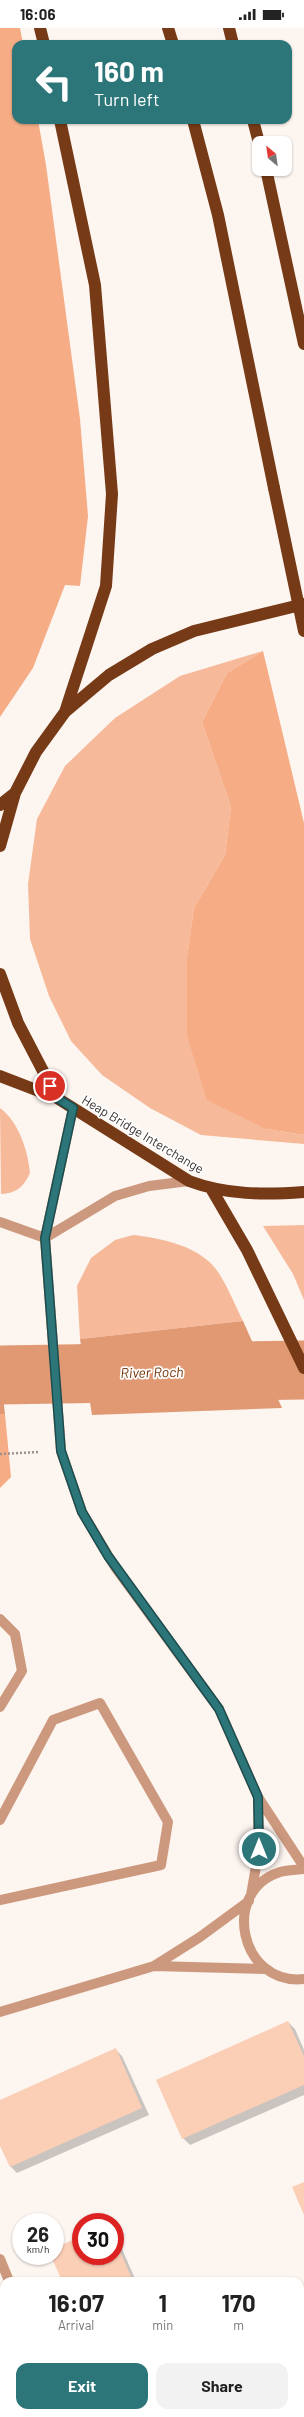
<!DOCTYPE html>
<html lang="en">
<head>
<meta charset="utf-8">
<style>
  :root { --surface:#fff; --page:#f2f2f2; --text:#222; --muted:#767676; --accent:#2c7679 }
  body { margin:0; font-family:Barlow,sans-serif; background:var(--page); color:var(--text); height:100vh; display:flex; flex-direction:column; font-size:15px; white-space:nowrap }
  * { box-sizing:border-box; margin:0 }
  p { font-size:13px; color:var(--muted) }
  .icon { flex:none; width:22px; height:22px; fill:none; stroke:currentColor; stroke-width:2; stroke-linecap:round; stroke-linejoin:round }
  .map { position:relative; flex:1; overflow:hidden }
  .drawer { position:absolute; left:0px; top:2249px; width:304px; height:140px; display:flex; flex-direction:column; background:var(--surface); border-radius:12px 12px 0 0; box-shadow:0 1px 3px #0004 }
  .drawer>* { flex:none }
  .top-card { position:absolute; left:12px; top:12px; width:280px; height:84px; border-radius:12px; box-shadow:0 1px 3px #0004; background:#2c7679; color:#fff; overflow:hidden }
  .needle { width:26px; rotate:331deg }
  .tools { position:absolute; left:252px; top:108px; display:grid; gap:8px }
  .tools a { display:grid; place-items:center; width:40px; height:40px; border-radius:8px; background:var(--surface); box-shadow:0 1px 3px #0004; font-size:20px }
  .speed { position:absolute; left:12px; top:2185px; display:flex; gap:8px; font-size:20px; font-weight:700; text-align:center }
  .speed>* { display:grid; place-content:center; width:52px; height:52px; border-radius:50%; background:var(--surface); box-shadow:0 1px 3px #0004; line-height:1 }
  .speed small { font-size:10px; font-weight:400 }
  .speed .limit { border:6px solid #d22; background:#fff; color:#111 }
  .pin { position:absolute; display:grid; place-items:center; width:34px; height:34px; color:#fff; margin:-17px; border:2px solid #fff; border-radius:50%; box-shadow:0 1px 4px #0007 }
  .me { position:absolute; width:44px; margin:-22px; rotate:0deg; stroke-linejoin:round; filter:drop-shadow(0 0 3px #0008) }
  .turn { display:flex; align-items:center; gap:14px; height:84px; padding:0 16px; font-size:18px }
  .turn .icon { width:52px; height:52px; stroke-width:2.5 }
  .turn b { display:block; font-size:28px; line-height:34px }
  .eta { display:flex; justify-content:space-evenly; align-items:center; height:68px; text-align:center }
  .eta b { font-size:24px; font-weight:700; line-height:28px }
  .primary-button { display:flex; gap:8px; margin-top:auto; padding:8px 16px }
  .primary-button a { flex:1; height:46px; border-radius:12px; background:var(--accent); color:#fff; font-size:16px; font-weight:700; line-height:46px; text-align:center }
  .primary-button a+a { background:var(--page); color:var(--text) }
  .status { display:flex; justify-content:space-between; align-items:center; height:28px; padding:0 20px; background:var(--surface); direction:ltr }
  .status svg { height:11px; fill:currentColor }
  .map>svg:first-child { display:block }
  .green { fill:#f6b99a }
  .forest { fill:#f6ad86 }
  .water { fill:#e09973 }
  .shadow { fill:#0003 }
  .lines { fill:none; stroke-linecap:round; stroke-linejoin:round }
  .river { stroke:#e09973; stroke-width:59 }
  .building { fill:#fbceb6 }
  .path { stroke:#99928f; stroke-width:2.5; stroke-dasharray:2 2; stroke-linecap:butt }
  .minor { stroke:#cd997e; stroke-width:10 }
  .highway { stroke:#763a16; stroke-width:12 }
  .highway-bridge { stroke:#763a16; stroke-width:12 }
  .route-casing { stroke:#1d4d4f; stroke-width:10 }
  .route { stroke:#2c7679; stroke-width:7 }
  .labels { text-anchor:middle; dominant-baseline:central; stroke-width:3.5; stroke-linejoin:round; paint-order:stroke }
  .street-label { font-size:13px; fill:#3a3432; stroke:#fff }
  .water-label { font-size:14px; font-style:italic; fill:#713102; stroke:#fff }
</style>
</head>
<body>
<div class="status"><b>16:06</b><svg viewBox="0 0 49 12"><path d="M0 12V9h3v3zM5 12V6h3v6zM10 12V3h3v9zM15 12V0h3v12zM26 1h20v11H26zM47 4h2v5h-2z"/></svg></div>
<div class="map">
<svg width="304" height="2389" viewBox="0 0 304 2389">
  <rect width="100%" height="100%" fill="#fdf5f0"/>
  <path class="green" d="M263 623 227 645 202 694 231 779 225 827 194 880 187 931V1008L266 1101 304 1107V1116L201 1107 150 1080 102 1047 71 1013 49 968 30 911 28 856 37 791 65 738 115 690 180 648Z
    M0 1080C19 1094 28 1123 30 1145 23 1160 16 1165 1 1166Z
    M304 1197V1272L293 1246 263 1198Z
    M133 1207C161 1210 201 1218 218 1244 228 1259 235 1277 243 1293L80 1311 77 1258 91 1230 115 1212Z"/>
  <path class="forest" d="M0 0H20L23 16H16V92H38L46 137 80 391 88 488 80 558 65 557 33 640 0 689Z
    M263 623 304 795V1107L266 1101 207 1072 187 1008V930L194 880 225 827 231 779 202 694 227 645Z
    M0 1386H5L11 1449 0 1460Z"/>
  <path class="water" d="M243 1293 282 1380 92 1387 80 1311Z
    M0 1344 5 1386H0Z"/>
  <path class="shadow" d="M288 1994 295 2001 304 2022V2067L190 2117 183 2110Z
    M115 2021 122 2028 149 2087 17 2145 10 2138 0 2115V2073Z
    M115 2205 136 2253H64L52 2228H55V2221L81 2210V2228H115Z
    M0 2335 4 2344V2385H22L24 2389H0Z"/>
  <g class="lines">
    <path class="river" d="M0 1347 304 1342"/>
  </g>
  <path class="building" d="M288 1993 304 2028V2057L182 2111 156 2052Z
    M116 2020 142 2080 10 2139 0 2118V2072Z
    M304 2154V2187L292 2159Z
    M81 2208V2228H115V2212L133 2253H62L51 2228H55V2220Z
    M0 2342 4 2351V2385H19L20 2388 18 2389H0Z"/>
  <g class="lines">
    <path class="path" d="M0 1426 39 1424"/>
    <path class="minor" d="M73 1080 45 1210 61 1423 82 1484 115 1539 219 1681 258 1769 304 1839
      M0 1194 45 1210
      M45 1210 115 1168 149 1158 189 1153
      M0 1591 15 1606 22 1643 0 1679
      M0 1792 53 1692 100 1675 168 1794 161 1837 0 1872
      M304 1841C296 1842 287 1842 280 1844 220 1863 240 1958 304 1951
      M251 1867 259 1821 258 1770
      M154 1938 266 1941
      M0 1984 154 1938 200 1909 249 1873
      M0 2231 9 2253
      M64 2385 66 2389"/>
    <path class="highway" d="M40 0 44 16
      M168 0 173 16
      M229 0 233 16
      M60 92 95 257 112 466 106 558 65 684
      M193 92 218 187 274 460
      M253 92 259 115
      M266 141 304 316
      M0 777 15 765
      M0 818 15 765 36 724 65 684 109 647 152 621 194 603 304 576
      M0 946 18 995 57 1070 189 1153C226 1167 265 1167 304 1164
      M0 1048 57 1070
      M212 1162 247 1222 304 1340"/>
    <path class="highway-bridge" d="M274 460 304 603"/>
  </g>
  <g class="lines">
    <defs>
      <path id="route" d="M50 1058 57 1070 73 1080 45 1210 61 1423 82 1484 108 1528 219 1681 258 1769 259 1821"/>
    </defs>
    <use href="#route" class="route-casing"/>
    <use href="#route" class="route"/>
  </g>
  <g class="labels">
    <g class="street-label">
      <text transform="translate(143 1106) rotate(31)">Heap Bridge Interchange</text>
    </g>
    <g class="water-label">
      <text transform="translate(152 1344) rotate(-1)">River Roch</text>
    </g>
  </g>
</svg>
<div class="tools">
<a><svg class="needle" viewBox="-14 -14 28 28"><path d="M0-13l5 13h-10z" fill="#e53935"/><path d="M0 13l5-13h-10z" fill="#767676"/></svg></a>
</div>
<div class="speed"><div>26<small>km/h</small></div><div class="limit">30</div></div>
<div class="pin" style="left:50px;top:1058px;background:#d93025"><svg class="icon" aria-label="arrive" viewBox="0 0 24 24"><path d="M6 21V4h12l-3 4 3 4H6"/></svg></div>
<svg class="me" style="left:259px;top:1821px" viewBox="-20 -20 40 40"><circle r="17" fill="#2c7679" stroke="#fff" stroke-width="3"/><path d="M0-11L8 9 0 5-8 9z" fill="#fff"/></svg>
<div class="top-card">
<div class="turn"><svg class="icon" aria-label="left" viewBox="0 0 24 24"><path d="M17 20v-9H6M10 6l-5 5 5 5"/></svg><div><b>160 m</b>Turn left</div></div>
</div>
<section class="drawer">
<div class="eta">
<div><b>16:07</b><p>Arrival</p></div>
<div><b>1</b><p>min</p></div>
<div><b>170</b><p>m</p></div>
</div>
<div class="primary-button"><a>Exit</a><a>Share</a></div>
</section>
</div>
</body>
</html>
